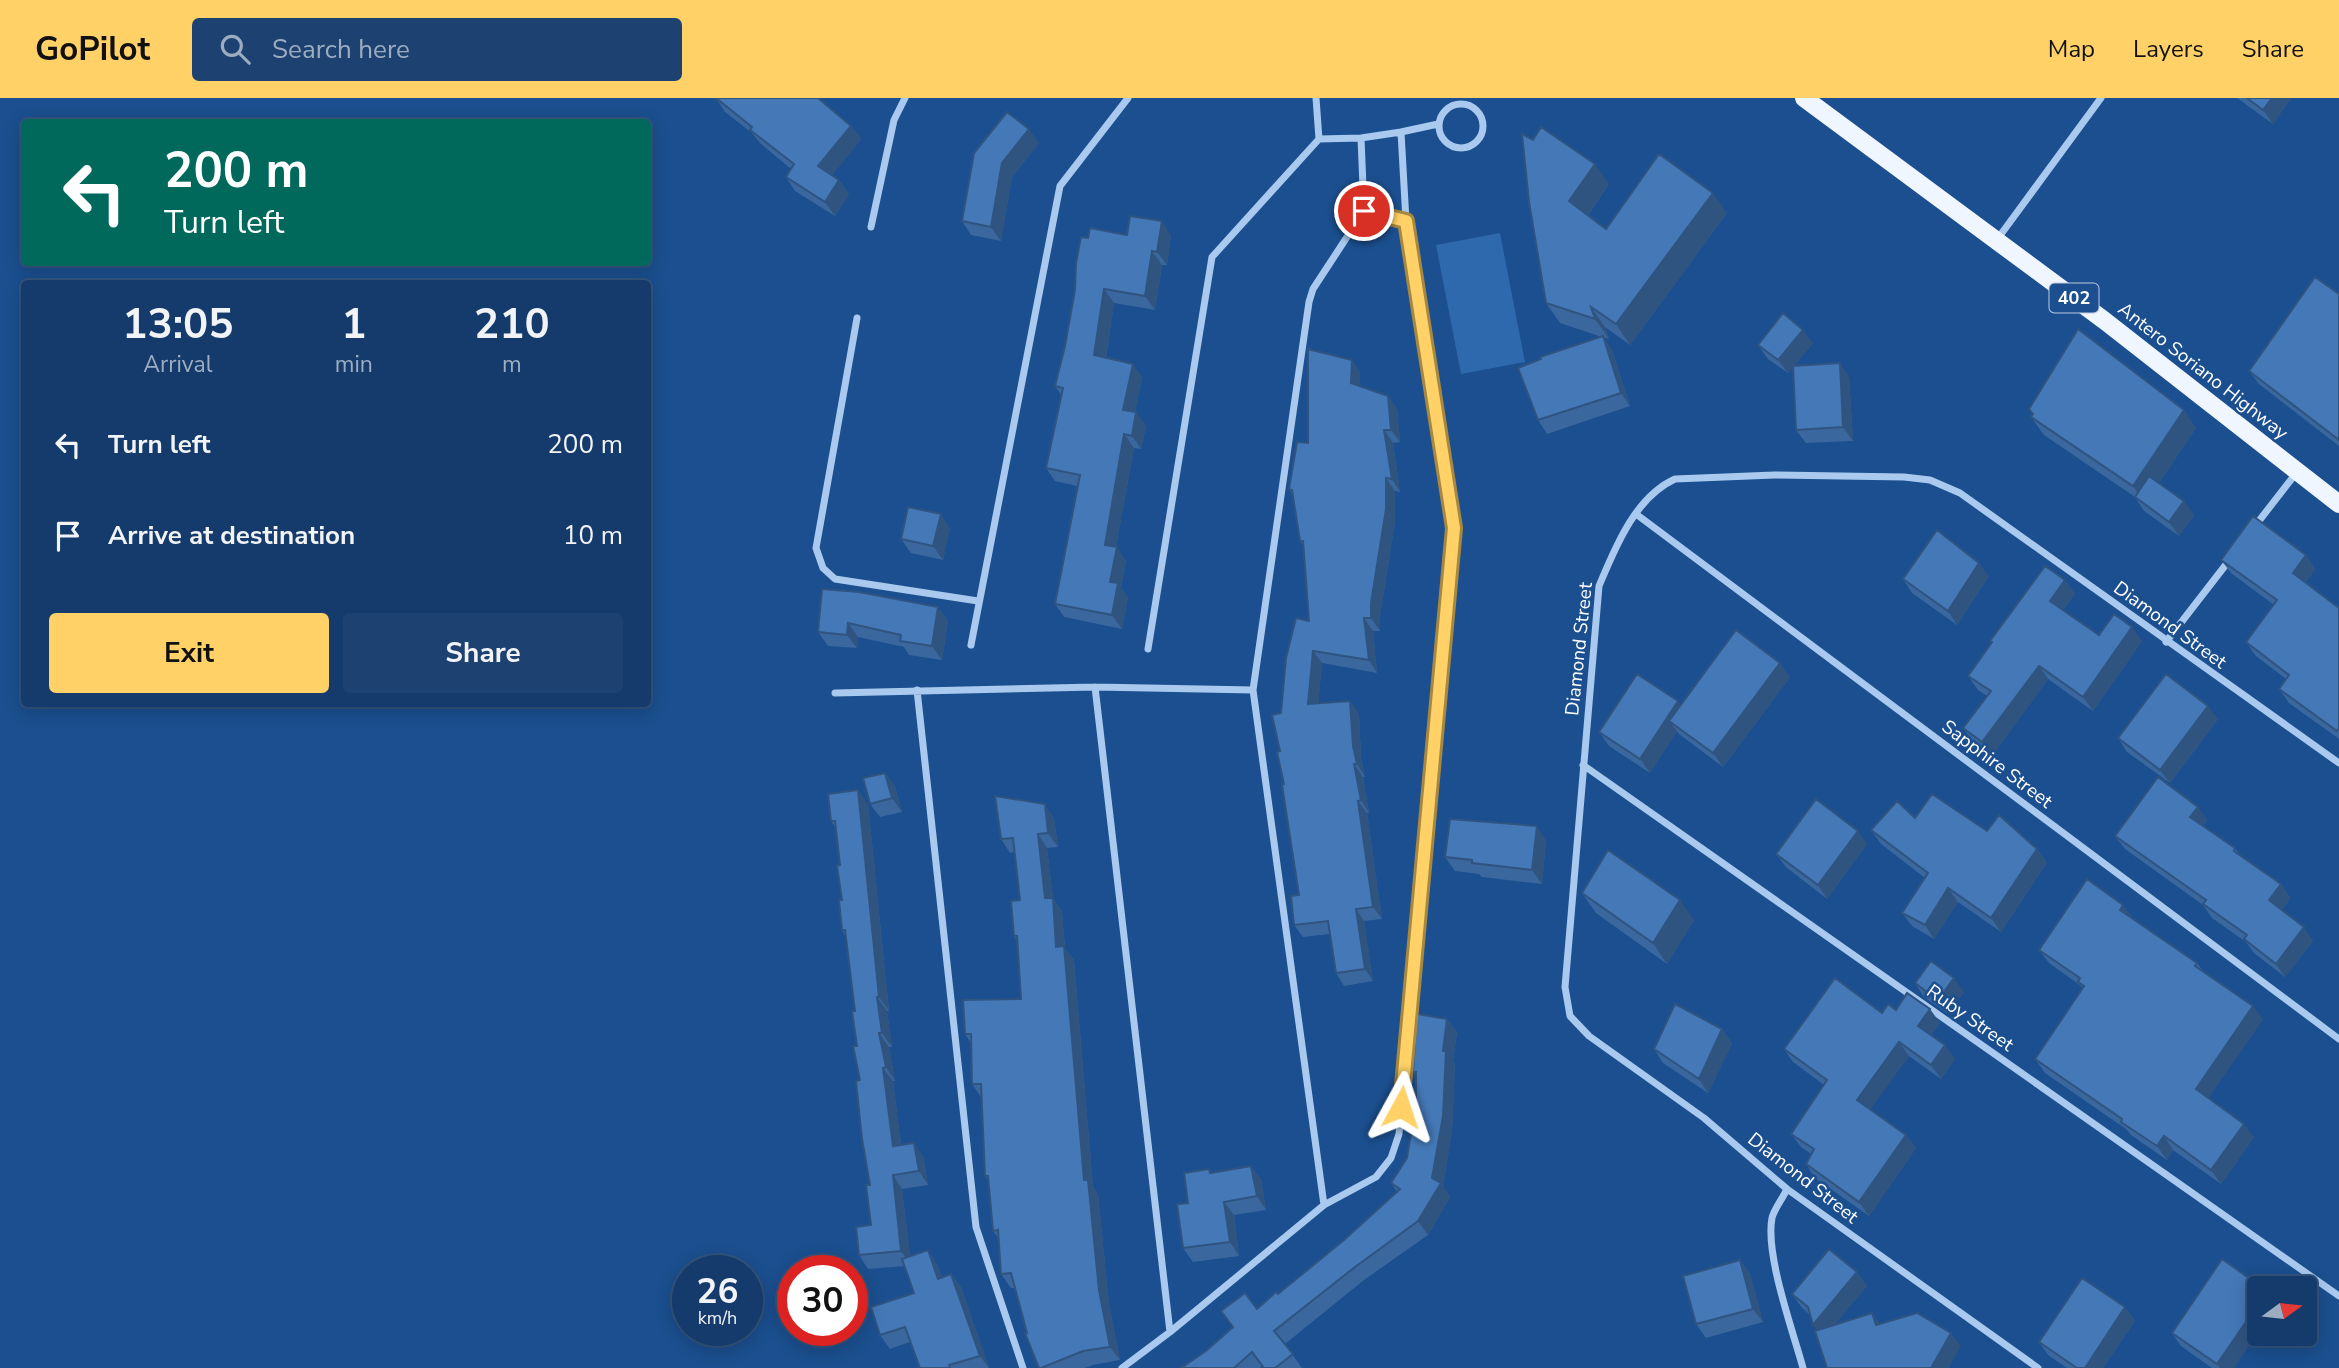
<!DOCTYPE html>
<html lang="en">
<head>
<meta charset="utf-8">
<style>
  :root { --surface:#143b6b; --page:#1d4271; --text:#f1f3f6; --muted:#9dadc1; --line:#33557e; --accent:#ffd166 }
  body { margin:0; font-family:"Nunito Sans",sans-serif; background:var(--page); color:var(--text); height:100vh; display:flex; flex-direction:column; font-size:26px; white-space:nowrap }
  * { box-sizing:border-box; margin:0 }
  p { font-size:23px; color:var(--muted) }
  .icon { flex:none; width:38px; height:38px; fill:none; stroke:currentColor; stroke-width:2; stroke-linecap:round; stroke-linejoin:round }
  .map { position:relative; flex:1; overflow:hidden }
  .drawer { position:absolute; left:21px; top:182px; width:630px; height:427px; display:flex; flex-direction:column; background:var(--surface); border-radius:7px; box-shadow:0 4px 18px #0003,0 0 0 2px var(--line) }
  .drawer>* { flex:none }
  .banner { position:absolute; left:21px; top:21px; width:630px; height:147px; border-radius:7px; box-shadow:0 4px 18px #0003,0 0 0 2px var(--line); background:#00695c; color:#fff; overflow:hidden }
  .needle { width:46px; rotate:75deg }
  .fabs { position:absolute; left:2247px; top:1178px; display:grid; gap:14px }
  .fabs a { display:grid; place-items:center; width:70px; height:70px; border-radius:7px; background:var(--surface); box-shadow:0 4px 18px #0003,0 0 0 2px var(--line); font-size:35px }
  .speed { position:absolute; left:672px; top:1157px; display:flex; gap:14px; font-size:35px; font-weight:700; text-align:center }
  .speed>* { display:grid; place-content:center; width:91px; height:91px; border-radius:50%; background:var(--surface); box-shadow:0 4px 18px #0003,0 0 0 2px var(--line); line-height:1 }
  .speed small { font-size:18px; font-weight:400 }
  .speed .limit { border:10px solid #d22; background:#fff; color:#111 }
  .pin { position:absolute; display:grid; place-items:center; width:60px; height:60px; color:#fff; margin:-30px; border:4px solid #fff; border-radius:50%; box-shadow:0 2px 7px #0007 }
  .me { position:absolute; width:77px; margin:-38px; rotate:5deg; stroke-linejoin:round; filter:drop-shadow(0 0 5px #0008) }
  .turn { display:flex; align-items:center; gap:24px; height:147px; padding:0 28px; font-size:32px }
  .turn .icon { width:91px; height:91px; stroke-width:2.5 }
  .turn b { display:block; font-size:49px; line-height:60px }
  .eta { display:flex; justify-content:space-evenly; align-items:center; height:119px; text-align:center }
  .eta b { font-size:42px; font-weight:700; line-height:49px }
  .button { display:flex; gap:14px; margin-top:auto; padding:14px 28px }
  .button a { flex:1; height:80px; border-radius:7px; background:var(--accent); color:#111; font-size:28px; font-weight:700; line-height:80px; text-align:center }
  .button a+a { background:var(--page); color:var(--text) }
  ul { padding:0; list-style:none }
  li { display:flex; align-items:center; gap:21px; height:91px; padding:0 28px }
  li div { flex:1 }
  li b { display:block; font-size:26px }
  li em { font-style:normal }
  header { display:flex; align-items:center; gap:42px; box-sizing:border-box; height:98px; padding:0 35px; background:var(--accent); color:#111 }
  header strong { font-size:33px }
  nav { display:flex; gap:38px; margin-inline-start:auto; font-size:24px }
  .search { width:490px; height:63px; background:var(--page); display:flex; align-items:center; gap:18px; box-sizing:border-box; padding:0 24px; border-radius:7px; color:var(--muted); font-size:26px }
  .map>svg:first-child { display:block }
  .green { fill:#2e69ad }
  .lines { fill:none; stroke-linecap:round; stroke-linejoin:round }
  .street { stroke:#a9c9ee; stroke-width:7 }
  .primary { stroke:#f0f6ff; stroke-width:18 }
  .wall { fill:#3a679d }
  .shaded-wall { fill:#305480 }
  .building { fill:#4478b7; stroke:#305480; stroke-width:2 }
  .route-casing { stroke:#a68842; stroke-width:18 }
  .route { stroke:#ffd166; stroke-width:12 }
  .labels { text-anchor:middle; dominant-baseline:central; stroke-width:5; stroke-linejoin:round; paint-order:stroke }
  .shield { fill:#1b4f8f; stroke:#bbcadd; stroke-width:2 }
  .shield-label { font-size:18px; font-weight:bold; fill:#fff }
  .street-label { font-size:19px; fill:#fff; stroke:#1b4f8f }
</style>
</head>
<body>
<header>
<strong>GoPilot</strong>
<div class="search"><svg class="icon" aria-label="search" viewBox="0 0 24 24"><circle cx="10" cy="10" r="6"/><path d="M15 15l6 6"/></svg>Search here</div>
<nav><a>Map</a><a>Layers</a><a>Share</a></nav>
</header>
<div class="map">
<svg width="2339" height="1270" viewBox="0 0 2339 1270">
  <rect width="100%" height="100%" fill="#1b4f8f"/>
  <path class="green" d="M1500 135 1525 264 1461 276 1436 147Z"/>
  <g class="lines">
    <path class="street" d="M1439 28a22 22 0 1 1 44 0a22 22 0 1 1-44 0Z
      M1401 34 1438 26
      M1361 40 1364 113 1406 123
      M871 129 894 22 905 0
      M1996 143 2101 0
      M857 220 816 450 823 470 835 481 978 503
      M1636 416 2339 941
      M2255 428 2297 374
      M2166 544 2231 460
      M971 547 1060 88 1128 0
      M1148 551 1212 159 1319 41
      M1095 589 1170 1234
      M917 592 976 1129 1023 1270
      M835 595 1095 589 1253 592
      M1583 667 2339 1198
      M1787 1091C1783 1100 1774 1111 1772 1120 1765 1157 1793 1233 1803 1270
      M1324 1107 1253 592 1309 204 1313 191 1364 113
      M1122 1270 1170 1234 1324 1107 1376 1079 1391 1060 1399 1036 1454 430 1406 123 1401 34 1361 40 1319 41 1316 0
      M2038 1270 1787 1091 1704 1020 1589 938 1570 918 1565 889 1599 488C1615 450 1635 399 1675 381L1774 377 1904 379 1930 382 1960 395 2339 665"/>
    <path class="primary" d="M1804 0 2105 223 2339 406"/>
  </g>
  <path class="wall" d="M716 0 851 28 861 41 832 77 839 82 849 96 835 118 795 93 786 79 791 71 760 45 752 35 725 14Z
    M2237 0H2291L2273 26Z
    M1039 45 1012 79 1001 143 971 137 962 123Z
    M1609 86 1588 117 1606 131 1727 115 1630 247 1605 229 1609 241 1603 239 1612 252 1630 308 1547 336 1538 322 1541 261 1602 239 1560 225 1546 205 1529 104Z
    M1127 137H1171L1167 167H1162L1155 212 1114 205 1106 260 1142 279 1135 314 1146 328 1141 351 1134 350 1116 449 1126 463 1121 490 1128 499 1122 531 1064 519 1055 506 1077 388 1055 383 1046 370 1061 297 1055 288 1065 248 1088 140Z
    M2339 196V348L2259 286 2249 273Z
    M1813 245 1794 268 1849 279 1853 343 1806 345 1796 332 1793 269 1788 275 1768 261 1758 247Z
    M1352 262 1360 275V288L1388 298 1397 311 1400 344 1393 345 1400 394 1395 393V424L1380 518V533H1373L1377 575 1322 565 1318 606 1350 603 1359 616 1361 660 1365 679H1363L1369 715H1367L1382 821 1364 823 1373 883 1344 888 1336 875 1330 836 1303 839 1294 827 1299 797 1280 653 1281 615 1309 523 1304 449 1300 443 1293 398 1289 391 1308 345Z
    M2031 319 2196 330 2159 385 2194 417 2179 438 2144 413 2135 399 2044 337Z
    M950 430 943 462 911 455 901 441Z
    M2306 457 2315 471 2305 485 2339 510V641L2289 605 2279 591 2286 581 2256 558 2246 544 2274 507 2231 475 2221 462Z
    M1989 478 1957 527 1912 495 1903 481Z
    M2065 482 2075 496 2063 512 2099 537 2142 543 2093 613 2048 581 1992 658 1973 644 1963 630 1987 598 1978 592 1968 578Z
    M822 491 938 509 948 523 942 562 909 557 904 549 858 539 857 550 828 548 818 534Z
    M1790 579 1723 669 1679 636 1677 633 1650 675 1609 648 1599 634 1681 607Z
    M2218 621 2170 685 2127 654 2118 640Z
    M885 675 895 688 902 714 880 719 870 706Z
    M868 706 889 913H887L892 949H889L895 983H893L901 1047 923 1058 928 1087 902 1091 910 1158 937 1166 942 1179 951 1176 961 1189 989 1270H920L910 1244 890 1251 880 1237 914 1195 905 1168 868 1171 859 1157 871 1127 870 1087 857 948 855 913 845 837 842 832V802L836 730 831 723Z
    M1054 720 1058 749 1047 750 1053 800 1062 814 1065 850 1074 862 1093 1089 1098 1096 1109 1206 1120 1262 1093 1267 1085 1270H1039L1027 1235 1015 1190H1011L1001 1176 999 1141 993 1133 989 1083 985 1078 981 999 972 986 971 945 965 936 1021 901 1017 843 1014 838 1020 802 1014 754 1010 755 1001 741Z
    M1915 720 1987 733 2037 751 2047 764 2001 834 1958 804 1934 841 1912 828 1902 815 1925 780 1881 746 1871 732Z
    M2207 722 2203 728 2235 750 2240 757 2281 786 2290 800 2282 812 2313 843 2285 879 2254 855 2246 844 2212 820 2203 807 2125 751 2115 738Z
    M1546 742 1542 786 1482 779 1479 776 1455 773 1445 759Z
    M1867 746 1827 801 1786 769 1776 756Z
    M1582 795 1694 822 1667 866 1596 815Z
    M2123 807 2133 821 2197 865 2203 873 2263 921 2208 1000 2254 1039 2221 1086 2173 1052 2167 1062 2131 1037 2126 1031 2045 975 2035 961 2083 891 2081 888 2049 865 2039 852Z
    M1915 885 1964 894 1947 915 1924 899Z
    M1896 912 1940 925 1931 937 1955 961 1941 981 1909 958 1870 1011 1906 1037 1916 1050 1869 1118 1815 1080 1806 1066 1811 1056 1801 1049 1791 1036 1824 987 1793 964 1784 951 1882 915Z
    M1447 921 1457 934 1453 963 1455 967 1452 1032 1443 1089 1450 1099 1428 1137 1364 1182 1285 1246 1302 1270H1264L1262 1268 1260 1270H1181L1206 1253 1232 1229 1221 1213 1257 1211 1278 1196 1344 1142 1397 1094 1391 1085 1407 1060 1416 1006V978L1413 974Z
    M1722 931 1732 945 1708 995 1663 965 1654 951Z
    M1209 1071 1212 1075 1261 1081 1266 1112 1234 1117 1239 1158 1193 1164 1183 1150 1188 1105Z
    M1740 1162 1750 1176 1763 1224 1706 1240 1696 1226Z
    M1857 1174 1867 1188 1834 1227 1872 1215 1880 1226 1961 1248 1817 1232 1810 1217 1802 1210 1792 1196Z
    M2125 1209 2135 1223 2103 1270H2067L2048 1257 2039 1244Z
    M2172 1235 2234 1270H2212L2181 1248Z"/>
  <path class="shaded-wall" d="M2272 0H2291L2273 26 2263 12Z
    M851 28 861 41 828 82 818 68Z
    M1029 31 1039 45 1012 79 1001 143 991 129 1002 65Z
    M1595 66 1609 86 1583 123 1569 103Z
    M839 82 849 96 835 118 825 104Z
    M1713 95 1727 115 1630 247 1616 226Z
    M1162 123 1171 137 1167 167 1157 154Z
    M1152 153 1162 167 1155 212 1145 198Z
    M1104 191 1114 205 1104 271 1094 257Z
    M1591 209 1605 229 1609 241 1595 221Z
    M1803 232 1813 245 1788 275 1778 262Z
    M1603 238 1612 252 1630 308 1621 295Z
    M1352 262 1360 275V298L1351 285Z
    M1840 265 1849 279 1853 343 1843 329Z
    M1133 266 1142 279 1133 325 1123 312Z
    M1388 298 1397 311 1400 344 1391 332Z
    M2184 312 2196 330 2145 406 2133 388Z
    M1136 314 1146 328 1141 351 1132 338Z
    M1384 332 1393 345 1400 394 1392 381Z
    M1124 336 1134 350 1114 460 1105 447Z
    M1386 380 1395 393V424L1380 518V533L1371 520V505Z
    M2184 403 2194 417 2179 438 2169 424Z
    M941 416 950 430 943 462 933 448Z
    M1117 449 1126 463 1121 490 1128 499 1122 531 1112 517 1110 484Z
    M2306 457 2315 471 2302 489 2293 475Z
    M1979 465 1989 478 1957 527 1948 513Z
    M2065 482 2075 496 2060 517 2050 503Z
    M938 509 948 523 942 562 932 548Z
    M1364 520 1373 533 1377 575 1369 562Z
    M848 525 858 539 857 550 847 537Z
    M2132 529 2142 543 2093 613 2083 599Z
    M1313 553 1322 565 1317 619 1308 606Z
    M1780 565 1790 579 1723 669 1713 655Z
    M2039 568 2048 581 1992 658 1982 644Z
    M1350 603 1359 616 1361 660 1365 679 1357 666 1353 648Z
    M1678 603 1688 616 1669 623 1677 633 1650 675 1640 661Z
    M2208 608 2218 621 2170 685 2160 672Z
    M1354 666 1363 679 1369 715 1361 702Z
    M885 675 895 688 902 714 892 700Z
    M858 692 868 706 889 913 879 899Z
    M1358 703 1367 715 1382 821 1373 809Z
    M1045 706 1054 720 1058 749 1048 735Z
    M2198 709 2207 722 2199 733 2190 719Z
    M1537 728 1546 742 1542 786 1532 772Z
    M1858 733 1867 746 1827 801 1818 787Z
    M1038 736 1047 750 1053 800 1062 814 1065 850 1074 862 1093 1089 1098 1096 1109 1206 1120 1262 1110 1249 1099 1192 1084 1082 1056 849 1045 800Z
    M2037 751 2047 764 2001 834 1991 820Z
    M2281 786 2290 800 2279 816 2269 802Z
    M1948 790 1958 804 1934 841 1925 827Z
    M1680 802 1694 822 1667 866 1653 845Z
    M2123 807 2133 821 2129 826 2120 812Z
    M1356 811 1364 823 1373 883 1365 871Z
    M2304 829 2313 843 2285 879 2276 866Z
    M1954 880 1964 894 1947 915 1938 902Z
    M877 899 887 913 892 949 882 935Z
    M2253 908 2263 921 2205 1005 2196 991Z
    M1930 911 1940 925 1928 941 1918 928Z
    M1447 921 1457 934 1453 963 1455 967 1452 1032 1443 1089 1450 1099 1428 1137 1418 1123 1432 1080 1443 953Z
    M1722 931 1732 945 1708 995 1699 981Z
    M879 935 889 949 895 983 886 969Z
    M1899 944 1909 958 1867 1016 1857 1002Z
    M1945 947 1955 961 1941 981 1931 967Z
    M883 970 893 983 903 1062 893 1048Z
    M2244 1026 2254 1039 2221 1086 2211 1072Z
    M1906 1037 1916 1050 1869 1118 1859 1104Z
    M2164 1038 2173 1052 2167 1062 2157 1048Z
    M914 1045 923 1058 928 1087 919 1073Z
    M1251 1068 1261 1081 1266 1112 1257 1098Z
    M893 1077 902 1091 911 1167 901 1153Z
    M1224 1104 1234 1117 1239 1158 1230 1144Z
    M928 1152 937 1166 947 1194 938 1181Z
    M1740 1162 1750 1176 1763 1224 1753 1211Z
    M1857 1174 1867 1188 1823 1240 1813 1227Z
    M951 1176 961 1189 989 1270 980 1258Z
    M2259 1205V1233L2234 1270H2220L2217 1266Z
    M2125 1209 2135 1223 2103 1270H2085Z
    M1872 1215 1882 1229 1876 1227Z
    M1951 1235 1961 1248 1949 1270H1931Z"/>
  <path class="building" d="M716 0H818L851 28 818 68 839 82 825 104 786 79 794 66 750 32 752 29Z
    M2247 0H2272L2263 12Z
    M1007 14 1029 31 1002 65 991 129 962 123 974 55Z
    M1541 29 1595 66 1569 103 1606 131 1659 56 1713 95 1616 226 1591 209 1595 221 1546 205 1529 104 1522 36 1533 42Z
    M1130 118 1162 123 1157 154 1152 153 1145 198 1104 191 1094 257 1133 266 1123 312 1136 314 1132 338 1124 336 1105 447 1117 449 1110 484 1118 485 1112 517 1055 506 1080 377 1046 370 1063 290 1055 288 1065 248 1075 192 1076 165 1081 139 1088 140 1090 130 1127 137Z
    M2315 179 2339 196V342L2249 273Z
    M1783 215 1803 232 1778 262 1758 247Z
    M2078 231 2184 312 2133 388 2031 319 2033 316 2029 311Z
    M1603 238 1621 295 1538 322 1518 270 1541 261 1540 259Z
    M1308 251 1352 262 1351 285 1388 298 1391 332H1384L1392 381 1386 380V411L1371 505V520H1364L1369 562 1313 553 1308 606 1350 603 1353 648 1357 666H1354L1361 702 1358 703 1373 809 1356 811 1365 871 1336 875 1328 823 1294 827 1291 798 1299 797 1282 687 1284 686 1277 654 1280 653 1272 617 1281 615 1286 560 1296 520 1309 523 1303 443H1300L1292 392 1289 391 1297 344 1308 345Z
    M1840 265 1843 329 1796 332 1793 268Z
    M2149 378 2184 403 2169 424 2135 399Z
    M908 409 941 416 933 448 901 441Z
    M2253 418 2306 457 2293 475 2339 510V630L2337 633 2279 591 2289 577 2246 544 2277 502 2221 462Z
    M1937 432 1979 465 1948 513 1903 481Z
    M2045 468 2065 482 2050 503 2099 537 2114 516 2132 529 2083 599 2039 568 1982 644 1963 630 1991 593 1968 578 1992 544 1990 543Z
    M822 491 859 494 938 509 932 548 900 543 901 537 848 525 847 537 818 534Z
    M1736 532 1780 565 1713 655 1669 623Z
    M1637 576 1678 603 1640 661 1599 634Z
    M2166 576 2208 608 2160 672 2118 640Z
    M885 675 892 700 870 706 863 680Z
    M2158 679 2198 709 2190 719 2235 750 2234 753 2281 786 2269 802 2304 829 2276 866 2244 841 2247 837 2203 806 2206 802 2115 738Z
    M858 692 879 899H877L882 935H879L886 969 883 970 893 1048 914 1045 919 1073 893 1077 901 1153 859 1157 856 1129 871 1127 866 1087H870L862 1041 856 983 860 982 853 948H857L852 913H855L845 832H842L839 802H842L837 768 840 767 835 723H831L828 696Z
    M1932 696 1987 733 1999 717 2037 751 1991 820 1948 790 1925 827 1902 815 1928 775 1871 732 1897 703 1915 720Z
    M995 698 1045 706 1048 735 1038 736 1045 800H1053L1056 849 1064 848 1084 1082H1088L1099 1192 1110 1249 1083 1253 1041 1270H1039L1025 1235H1027L1011 1175 1001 1176 998 1132 993 1133 988 1078H985L981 986H972L971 936H965L963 902 1021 901 1017 838H1014L1011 803 1020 802 1013 740 1001 741Z
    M1816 701 1858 733 1818 787 1776 756Z
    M1450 721 1537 728 1532 772 1472 765V762L1445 759Z
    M1608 752 1680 802 1653 845 1582 795Z
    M2087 781 2123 807 2120 812 2197 865 2195 868 2253 908 2196 991 2244 1026 2211 1072 2164 1038 2157 1048 2121 1024 2122 1021 2035 961 2084 888 2078 884 2080 880 2039 852Z
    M1931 863 1954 880 1938 902 1915 885Z
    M1835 880 1882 915 1888 906 1896 912 1907 895 1930 911 1918 928 1945 947 1931 967 1899 944 1857 1002 1906 1037 1859 1104 1806 1066 1814 1051 1791 1036 1827 982 1784 951Z
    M1675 906 1722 931 1699 981 1654 951Z
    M1417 916 1447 921 1443 953H1446L1443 1018 1432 1080 1441 1085 1418 1123 1355 1169 1274 1233 1293 1256 1275 1270H1264L1252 1254 1234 1270H1181L1206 1253 1233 1229 1221 1213 1245 1195 1257 1211 1276 1194 1278 1196 1344 1142 1400 1091 1391 1085 1407 1060 1416 1006V974H1413Z
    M1251 1068 1257 1098 1224 1104 1230 1144 1183 1150 1177 1106 1188 1105 1184 1075 1209 1071 1210 1075Z
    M1829 1151 1857 1174 1813 1227 1808 1209 1792 1196Z
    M928 1152 938 1181 951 1176 980 1258 949 1267 950 1270H920L905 1229 880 1237 871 1209 914 1195 902 1161Z
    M2222 1161 2263 1190H2259V1205L2217 1266 2172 1235Z
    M1740 1162 1753 1211 1696 1226 1683 1178Z
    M2082 1180 2125 1209 2085 1270H2077L2039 1244Z
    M1872 1215 1876 1227 1917 1215 1951 1235 1931 1270H1827L1815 1233Z"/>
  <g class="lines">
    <defs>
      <path id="route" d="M1364 113 1406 123 1454 430 1401 1009"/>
    </defs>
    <use href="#route" class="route-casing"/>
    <use href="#route" class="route"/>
  </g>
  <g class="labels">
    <rect class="shield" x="2049.5" y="185.5" width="49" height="29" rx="5"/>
    <g class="shield-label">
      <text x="2074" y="200">402</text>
    </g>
    <g class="street-label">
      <text transform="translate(2203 273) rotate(38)">Antero Soriano Highway</text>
      <text transform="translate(2170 527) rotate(36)">Diamond Street</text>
      <text transform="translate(1579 551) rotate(-84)">Diamond Street</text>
      <text transform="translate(1997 666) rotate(37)">Sapphire Street</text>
      <text transform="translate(1970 920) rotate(35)">Ruby Street</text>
      <text transform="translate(1803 1080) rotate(38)">Diamond Street</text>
    </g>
  </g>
</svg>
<div class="fabs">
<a><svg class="needle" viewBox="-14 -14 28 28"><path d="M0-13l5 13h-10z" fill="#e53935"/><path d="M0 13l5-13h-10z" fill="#9dadc1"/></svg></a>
</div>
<div class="speed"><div>26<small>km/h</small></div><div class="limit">30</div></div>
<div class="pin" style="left:1364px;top:113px;background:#d93025"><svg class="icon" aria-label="arrive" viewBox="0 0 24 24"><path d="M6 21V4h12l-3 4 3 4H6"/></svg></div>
<svg class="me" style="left:1401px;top:1009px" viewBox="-20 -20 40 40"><path d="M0-17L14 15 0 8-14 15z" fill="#ffd166" stroke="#fff" stroke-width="4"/></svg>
<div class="banner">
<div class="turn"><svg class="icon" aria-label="left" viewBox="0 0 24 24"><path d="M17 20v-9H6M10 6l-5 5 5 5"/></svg><div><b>200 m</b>Turn left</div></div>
</div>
<section class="drawer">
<div class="eta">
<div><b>13:05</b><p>Arrival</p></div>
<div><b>1</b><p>min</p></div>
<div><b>210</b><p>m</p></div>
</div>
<ul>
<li><svg class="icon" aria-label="left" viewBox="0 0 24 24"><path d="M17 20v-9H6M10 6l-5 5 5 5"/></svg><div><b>Turn left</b></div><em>200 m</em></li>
<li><svg class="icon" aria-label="arrive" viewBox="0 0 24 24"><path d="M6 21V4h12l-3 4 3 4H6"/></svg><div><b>Arrive at destination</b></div><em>10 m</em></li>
</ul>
<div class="button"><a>Exit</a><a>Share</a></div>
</section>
</div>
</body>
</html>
